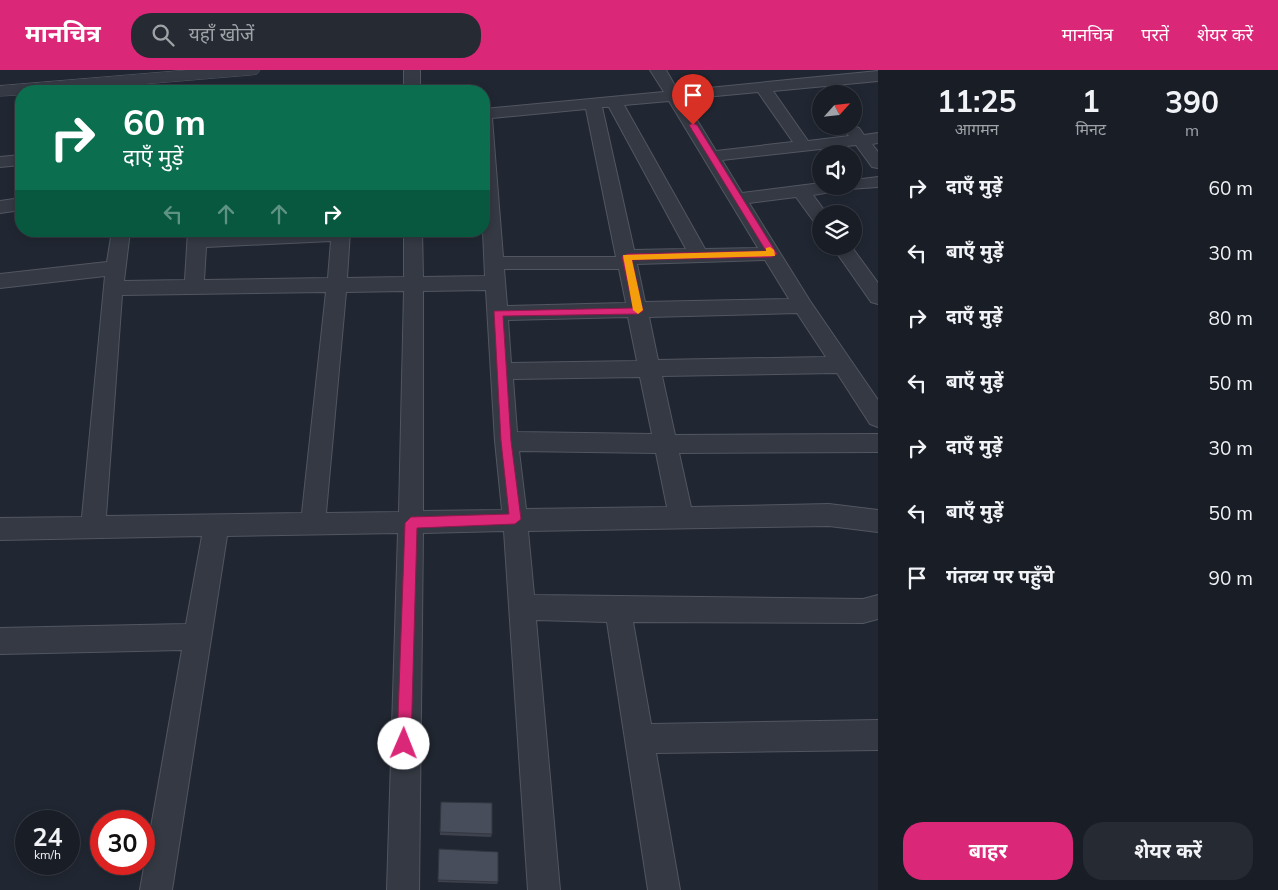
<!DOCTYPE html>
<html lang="hi">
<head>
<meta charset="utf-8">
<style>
  :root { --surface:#191d26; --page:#262a32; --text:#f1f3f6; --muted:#9fa2a7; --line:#373b43; --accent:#db2777 }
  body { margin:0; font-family:Mulish,"Noto Sans Devanagari",sans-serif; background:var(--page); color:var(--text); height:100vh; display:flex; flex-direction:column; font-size:19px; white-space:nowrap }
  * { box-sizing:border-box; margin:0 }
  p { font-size:16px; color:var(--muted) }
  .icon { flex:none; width:28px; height:28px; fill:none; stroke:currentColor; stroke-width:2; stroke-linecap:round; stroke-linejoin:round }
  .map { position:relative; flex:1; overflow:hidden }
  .sheet { display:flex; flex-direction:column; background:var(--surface); width:400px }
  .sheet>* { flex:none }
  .banner { position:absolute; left:15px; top:15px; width:475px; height:152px; border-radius:20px; box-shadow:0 2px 8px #0003,0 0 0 1px var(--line); background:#0b6e4f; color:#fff; overflow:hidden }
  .needle { width:32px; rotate:63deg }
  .controls { position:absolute; left:812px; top:15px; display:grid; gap:10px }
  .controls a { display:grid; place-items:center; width:50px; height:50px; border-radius:50%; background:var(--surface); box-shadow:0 2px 8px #0003,0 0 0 1px var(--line); font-size:25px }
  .speed { position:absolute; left:15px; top:740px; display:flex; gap:10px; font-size:25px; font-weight:700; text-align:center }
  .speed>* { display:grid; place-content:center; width:65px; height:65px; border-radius:50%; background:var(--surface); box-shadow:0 2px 8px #0003,0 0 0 1px var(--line); line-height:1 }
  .speed small { font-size:12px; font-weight:400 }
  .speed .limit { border:8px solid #d22; background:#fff; color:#111 }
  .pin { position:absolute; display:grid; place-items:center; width:42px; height:42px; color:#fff; margin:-51px -21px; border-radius:50% 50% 50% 0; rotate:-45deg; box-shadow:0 0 5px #0007 }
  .pin .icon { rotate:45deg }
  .me { position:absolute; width:55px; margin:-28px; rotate:1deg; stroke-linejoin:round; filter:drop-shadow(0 0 4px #0008) }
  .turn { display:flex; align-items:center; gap:18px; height:105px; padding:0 25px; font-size:22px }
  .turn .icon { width:65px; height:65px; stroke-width:2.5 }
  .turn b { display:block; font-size:35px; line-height:42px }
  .lanes { display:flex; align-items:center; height:48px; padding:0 25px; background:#0003; justify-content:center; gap:25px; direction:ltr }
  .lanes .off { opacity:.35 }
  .eta { display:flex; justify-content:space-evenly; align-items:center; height:85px; text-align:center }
  .eta b { font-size:30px; font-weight:700; line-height:35px }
  .action { display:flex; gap:10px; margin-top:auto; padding:10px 25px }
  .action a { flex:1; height:58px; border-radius:20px; background:var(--accent); color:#fff; font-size:20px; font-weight:700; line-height:58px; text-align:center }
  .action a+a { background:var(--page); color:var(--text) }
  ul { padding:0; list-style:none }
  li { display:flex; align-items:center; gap:15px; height:65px; padding:0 25px }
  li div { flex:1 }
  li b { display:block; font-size:19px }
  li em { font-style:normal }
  header { display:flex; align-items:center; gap:30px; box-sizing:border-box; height:70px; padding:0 25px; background:var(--accent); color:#fff }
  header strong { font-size:24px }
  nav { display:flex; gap:28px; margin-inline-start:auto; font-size:18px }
  .search { width:350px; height:45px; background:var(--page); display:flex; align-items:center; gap:12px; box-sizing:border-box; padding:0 18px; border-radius:20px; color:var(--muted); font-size:19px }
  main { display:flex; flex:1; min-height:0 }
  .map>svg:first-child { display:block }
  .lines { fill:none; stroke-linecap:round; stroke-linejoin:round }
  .minor-casing { stroke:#525661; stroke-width:2 }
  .tertiary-casing { stroke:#525661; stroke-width:1 }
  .minor { fill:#343943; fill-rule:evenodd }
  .tertiary { fill:#343943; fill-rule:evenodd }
  .wall { fill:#3e424e }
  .building { fill:#484d5b; stroke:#323640 }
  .route { fill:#db2777; stroke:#8e194d }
  .slow { fill:#f59e0b }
</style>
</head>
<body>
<header>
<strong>मानचित्र</strong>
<div class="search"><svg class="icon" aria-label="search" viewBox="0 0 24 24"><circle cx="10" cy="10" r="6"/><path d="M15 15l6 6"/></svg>यहाँ खोजें</div>
<nav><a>मानचित्र</a><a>परतें</a><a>शेयर करें</a></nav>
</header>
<main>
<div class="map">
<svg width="878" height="820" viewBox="0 0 878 820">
  <rect width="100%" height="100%" fill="#212732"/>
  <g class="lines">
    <defs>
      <path id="minor" d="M404 0H420V21H404Z
        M650 0H666L678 21 878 1V11L773 21 808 71 849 66 845 61 852 56 859 58 864 65 878 63V73L872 74 878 82V98L872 97 856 75 722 90 742 123 821 113V116H854V110L878 107V117L849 119 813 125 827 144H821V155L815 153 796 127 749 133 810 231 878 330V357L870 354 837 303 662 306 675 365 878 364V382L679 383 691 437 829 434 878 440V462L829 456 528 461 534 525 863 529 878 525V549L863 553 633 552 651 654 878 650V680L656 683 680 820H648L607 552 536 550 560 820H528L504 461 423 463 419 820H387L398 463 227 466 172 820H140L182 580 0 584V558L186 554 202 466 0 470V448L82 447 105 206 0 218V204L107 192 112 161H130L124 211 185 210 188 161H206V164L350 161 347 208 404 207V161H422L423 207 485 206 483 161 484 39 664 22ZM758 22 793 72 716 81 684 29ZM669 31 758 178 705 179 624 35ZM602 37H609L686 179 634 180ZM586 39 616 187H503L492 48ZM331 171 328 208 204 210 206 177ZM765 190 789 229 645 232 637 194ZM504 199H619L626 233 507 236ZM486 220 495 371 502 440 423 441V221ZM404 221 399 442 326 443 346 222ZM326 222 302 443 106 446 122 225ZM797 243 826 287 658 290 649 247ZM628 247 637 291 511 293 508 250ZM640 307 652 364 517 362 513 309ZM519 381 656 383 667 437 526 439Z
        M134 5 142 10V21H126V10Z
        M21 85V95L0 97V87Z
        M21 128V140L0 143V131Z
        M832 176H851L878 213V234L871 232Z"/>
      <path id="tertiary" d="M188 0H260L257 4 251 5 61 21H21V25L0 26V16Z"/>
    </defs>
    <use href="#minor" class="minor-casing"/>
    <use href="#tertiary" class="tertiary-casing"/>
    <use href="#minor" class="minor"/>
    <use href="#tertiary" class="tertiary"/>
  </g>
  <path class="wall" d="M441 732 492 764 491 767 440 765Z
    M439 779 498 812 497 814 438 812Z"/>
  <path class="building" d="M441 732 492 733V764L440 762Z
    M439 779 498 782V812L438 810Z"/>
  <path class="route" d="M693 53 697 55 777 184 772 187 632 190 643 241 638 244 503 246 511 371 521 449 515 454 417 458 411 674 409 679 404 681 399 679 397 674 405 453 411 447 509 444 501 371 494 241 633 238 622 187 627 184 766 181 689 55Z"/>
  <path class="slow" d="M770 177 774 180 775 186 632 190 643 240 638 244 633 240 623 185 766 181V178Z"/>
</svg>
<div class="controls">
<a><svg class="needle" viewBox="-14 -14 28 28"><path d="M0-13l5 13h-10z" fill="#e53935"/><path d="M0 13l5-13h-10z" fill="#9fa2a7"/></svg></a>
<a><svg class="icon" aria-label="sound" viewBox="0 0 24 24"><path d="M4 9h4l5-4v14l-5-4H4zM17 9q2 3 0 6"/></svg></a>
<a><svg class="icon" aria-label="layers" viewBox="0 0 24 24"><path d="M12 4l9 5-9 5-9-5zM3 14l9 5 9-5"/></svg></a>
</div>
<div class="speed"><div>24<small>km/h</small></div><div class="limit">30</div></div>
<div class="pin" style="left:693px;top:55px;background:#d93025"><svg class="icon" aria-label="arrive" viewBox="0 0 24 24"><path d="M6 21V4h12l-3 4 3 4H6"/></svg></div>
<svg class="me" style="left:404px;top:674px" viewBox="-20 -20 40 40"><circle r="19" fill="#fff"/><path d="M0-13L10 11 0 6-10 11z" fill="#db2777"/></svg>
<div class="banner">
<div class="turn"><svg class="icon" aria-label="right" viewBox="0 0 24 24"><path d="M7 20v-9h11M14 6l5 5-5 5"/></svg><div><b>60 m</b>दाएँ मुड़ें</div></div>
<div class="lanes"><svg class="icon off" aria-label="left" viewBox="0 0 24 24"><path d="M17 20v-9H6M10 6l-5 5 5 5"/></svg><svg class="icon off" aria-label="ahead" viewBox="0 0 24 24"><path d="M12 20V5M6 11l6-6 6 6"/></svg><svg class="icon off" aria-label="ahead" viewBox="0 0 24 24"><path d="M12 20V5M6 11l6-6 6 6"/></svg><svg class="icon" aria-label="right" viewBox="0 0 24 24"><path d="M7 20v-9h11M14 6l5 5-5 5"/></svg></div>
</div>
</div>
<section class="sheet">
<div class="eta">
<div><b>11:25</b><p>आगमन</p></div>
<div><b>1</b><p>मिनट</p></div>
<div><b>390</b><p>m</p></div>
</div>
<ul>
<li><svg class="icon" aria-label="right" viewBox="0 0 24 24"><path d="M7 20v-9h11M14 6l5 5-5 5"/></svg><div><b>दाएँ मुड़ें</b></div><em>60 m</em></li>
<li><svg class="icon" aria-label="left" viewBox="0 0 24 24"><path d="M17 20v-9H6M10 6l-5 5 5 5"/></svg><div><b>बाएँ मुड़ें</b></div><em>30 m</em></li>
<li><svg class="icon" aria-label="right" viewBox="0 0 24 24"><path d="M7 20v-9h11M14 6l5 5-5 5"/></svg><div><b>दाएँ मुड़ें</b></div><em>80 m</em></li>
<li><svg class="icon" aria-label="left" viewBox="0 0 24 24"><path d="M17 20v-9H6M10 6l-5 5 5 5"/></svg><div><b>बाएँ मुड़ें</b></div><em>50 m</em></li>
<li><svg class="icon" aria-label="right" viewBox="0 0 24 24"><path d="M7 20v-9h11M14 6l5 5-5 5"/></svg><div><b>दाएँ मुड़ें</b></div><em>30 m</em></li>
<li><svg class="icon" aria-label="left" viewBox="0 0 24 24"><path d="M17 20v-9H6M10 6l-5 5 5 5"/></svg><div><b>बाएँ मुड़ें</b></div><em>50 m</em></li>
<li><svg class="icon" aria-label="arrive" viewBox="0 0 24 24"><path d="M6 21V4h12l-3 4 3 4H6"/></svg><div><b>गंतव्य पर पहुँचे</b></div><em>90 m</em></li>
</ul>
<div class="action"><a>बाहर</a><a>शेयर करें</a></div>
</section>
</main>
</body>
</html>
